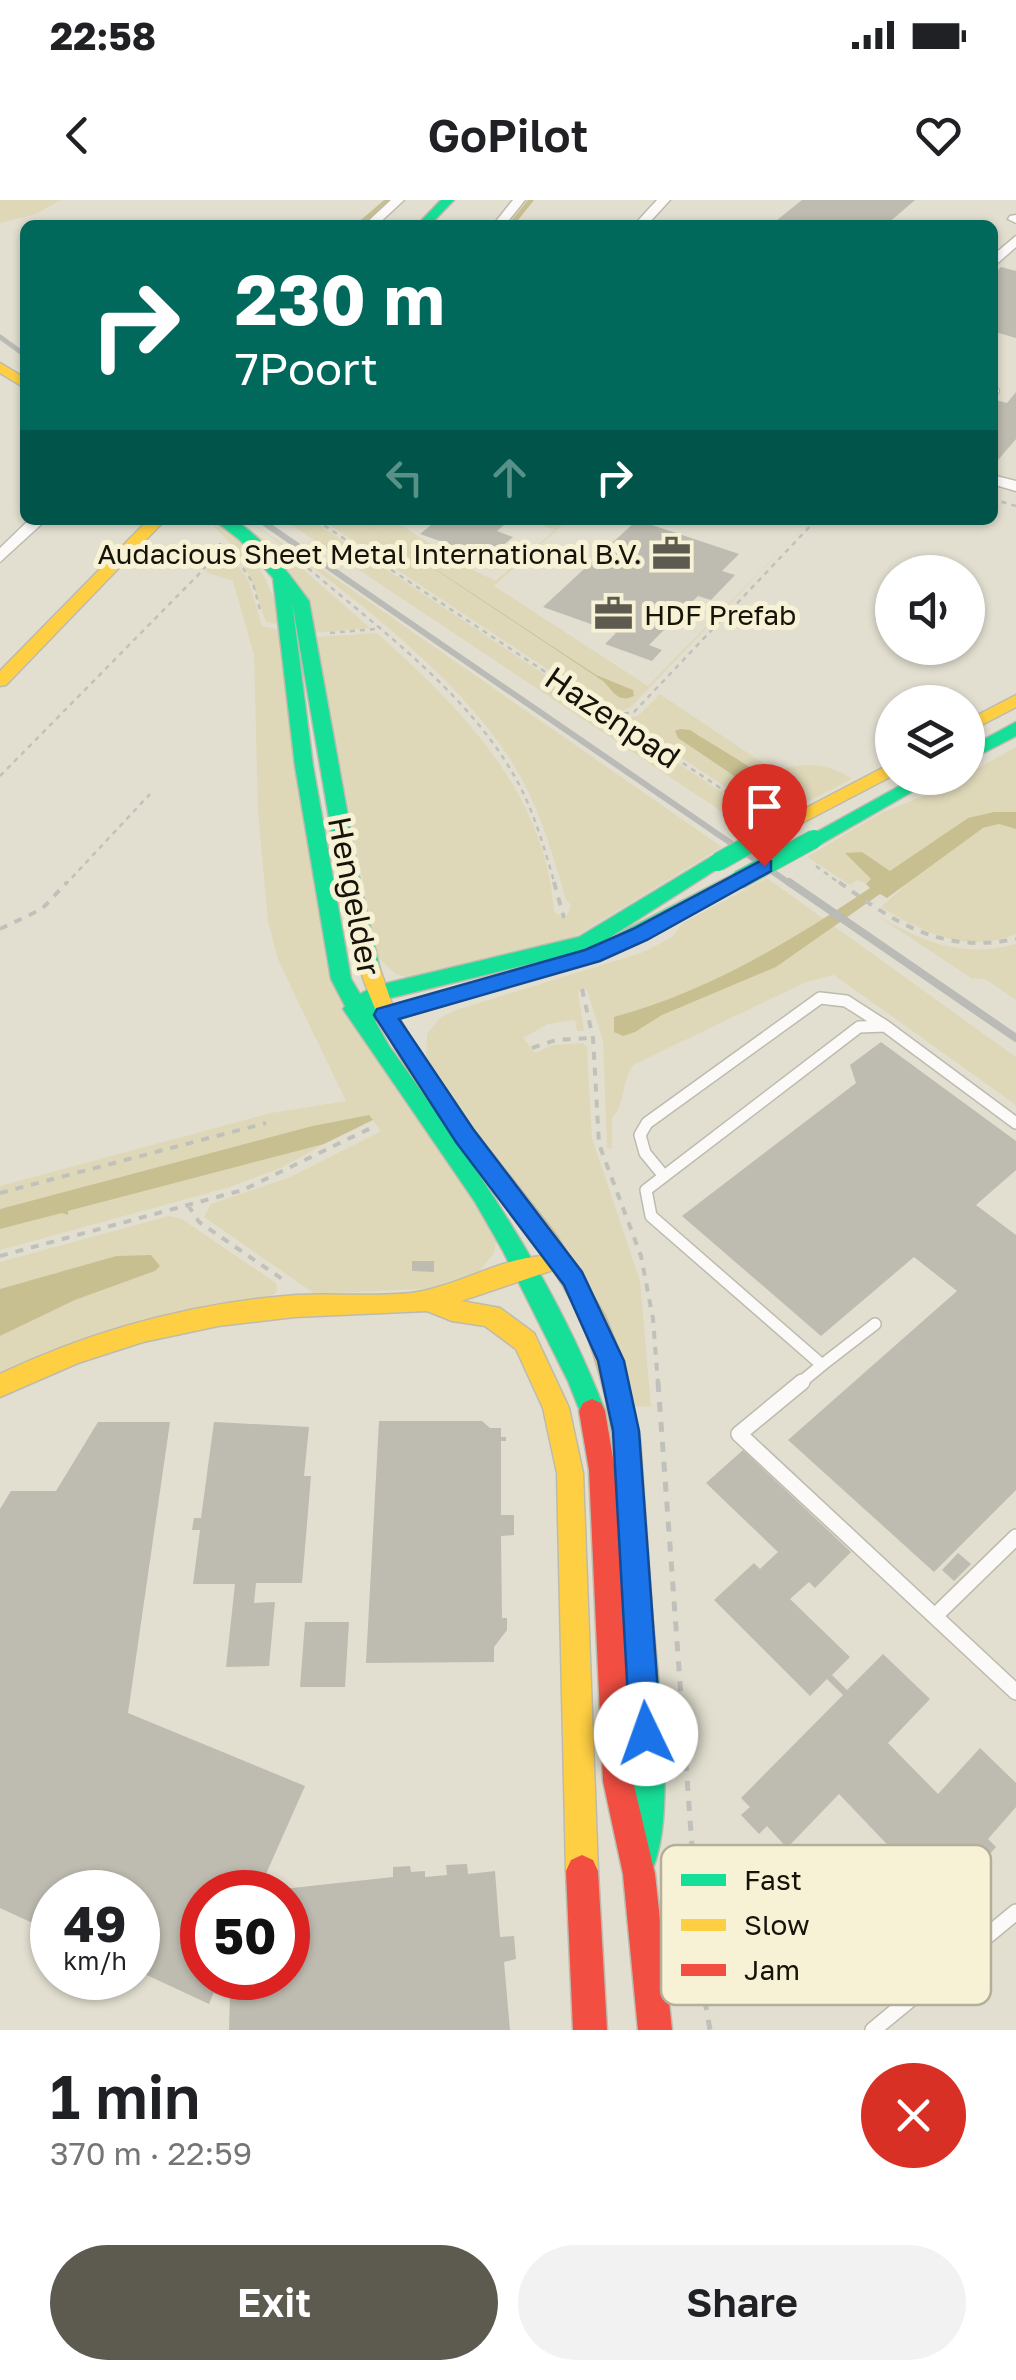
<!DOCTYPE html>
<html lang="en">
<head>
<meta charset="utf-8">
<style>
  :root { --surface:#fff; --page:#f2f2f2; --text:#202124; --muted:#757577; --accent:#5d5a4f }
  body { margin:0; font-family:"Golos Text",sans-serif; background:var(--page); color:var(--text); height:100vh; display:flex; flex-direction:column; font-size:38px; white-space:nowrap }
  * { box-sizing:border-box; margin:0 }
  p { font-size:32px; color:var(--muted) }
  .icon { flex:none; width:55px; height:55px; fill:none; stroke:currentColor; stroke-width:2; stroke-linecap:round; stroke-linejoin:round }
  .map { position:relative; height:1830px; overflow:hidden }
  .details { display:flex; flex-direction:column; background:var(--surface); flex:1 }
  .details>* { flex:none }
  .guide { position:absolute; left:20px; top:20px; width:978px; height:305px; border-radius:15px; box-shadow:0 2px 8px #0004; background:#00695c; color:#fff; overflow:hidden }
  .buttons { position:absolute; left:875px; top:355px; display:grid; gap:20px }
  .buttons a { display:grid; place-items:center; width:110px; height:110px; border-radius:50%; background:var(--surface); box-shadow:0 2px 8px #0004; font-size:50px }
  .speed { position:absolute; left:30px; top:1670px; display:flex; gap:20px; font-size:50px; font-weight:700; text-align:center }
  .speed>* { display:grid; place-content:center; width:130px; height:130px; border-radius:50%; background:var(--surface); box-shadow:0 2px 8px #0004; line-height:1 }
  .speed small { font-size:25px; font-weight:400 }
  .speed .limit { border:15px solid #d22; background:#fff; color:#111 }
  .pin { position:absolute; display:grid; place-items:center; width:85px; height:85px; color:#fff; margin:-102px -42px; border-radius:50% 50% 50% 0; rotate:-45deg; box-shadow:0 0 10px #0007 }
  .pin .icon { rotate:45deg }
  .me { position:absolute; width:110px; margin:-55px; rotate:357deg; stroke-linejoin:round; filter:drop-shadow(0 0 8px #0008) }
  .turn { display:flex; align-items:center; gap:35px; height:210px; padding:0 50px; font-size:45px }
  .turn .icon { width:130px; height:130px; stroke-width:2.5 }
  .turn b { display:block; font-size:70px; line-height:85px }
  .lanes { display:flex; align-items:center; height:95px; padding:0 50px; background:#0003; justify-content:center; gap:50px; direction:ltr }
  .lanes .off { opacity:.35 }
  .round { display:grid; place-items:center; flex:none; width:105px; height:105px; border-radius:52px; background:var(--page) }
  .summary { display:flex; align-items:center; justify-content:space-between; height:170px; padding:0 50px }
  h1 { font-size:60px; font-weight:600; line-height:75px }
  .primary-button { display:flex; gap:20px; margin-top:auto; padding:20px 50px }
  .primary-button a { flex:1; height:115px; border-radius:60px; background:var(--accent); color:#fff; font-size:40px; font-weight:600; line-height:115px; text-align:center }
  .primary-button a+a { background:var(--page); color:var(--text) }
  .status { display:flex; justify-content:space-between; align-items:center; height:70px; padding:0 50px; background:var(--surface); direction:ltr }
  .status svg { height:28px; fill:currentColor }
  header { display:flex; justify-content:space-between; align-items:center; height:130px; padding:0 50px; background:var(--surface); font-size:45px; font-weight:600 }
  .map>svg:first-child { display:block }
  .green { fill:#ded8b9 }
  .water { fill:#c8bf90 }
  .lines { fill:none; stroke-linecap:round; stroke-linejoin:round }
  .stream { stroke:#c8bf90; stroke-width:5 }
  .building { fill:#bebbb0 }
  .lane-far2-casing { stroke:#bdbbae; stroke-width:8 }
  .lane-far1-casing { stroke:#bdbbae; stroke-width:14 }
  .lane-casing { stroke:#bdbbae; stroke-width:18 }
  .street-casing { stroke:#bdbbae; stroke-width:3 }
  .fast-casing { stroke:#bdbbae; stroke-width:3 }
  .slow-casing { stroke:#bdbbae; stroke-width:3 }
  .jam-casing { stroke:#bdbbae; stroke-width:3 }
  .path-far2 { stroke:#c1c1bc; stroke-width:2.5; stroke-dasharray:5 5; stroke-linecap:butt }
  .path-far1 { stroke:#c1c1bc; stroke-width:4; stroke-dasharray:8 8; stroke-linecap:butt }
  .path { stroke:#c1c1bc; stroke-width:5; stroke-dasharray:10 10; stroke-linecap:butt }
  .lane-far2 { stroke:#fbfaf8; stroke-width:6 }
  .lane-far1 { stroke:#fbfaf8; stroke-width:11 }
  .lane { stroke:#fbfaf8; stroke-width:15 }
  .street { fill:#fbfaf8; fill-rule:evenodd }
  .fast { fill:#16e098; fill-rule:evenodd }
  .slow { fill:#ffcf43; fill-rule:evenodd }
  .jam { fill:#f24e42; fill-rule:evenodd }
  .rail-far2 { stroke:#babab6; stroke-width:5 }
  .rail-far1 { stroke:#babab6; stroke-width:6 }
  .rail { stroke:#babab6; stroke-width:8 }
  .fast-bridge-casing { stroke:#bdbbae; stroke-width:20; stroke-linecap:butt }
  .fast-bridge { stroke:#16e098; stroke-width:18 }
  .route { fill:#1a73e8; stroke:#114b97; stroke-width:2.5 }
  .labels { text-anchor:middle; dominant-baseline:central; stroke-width:10; stroke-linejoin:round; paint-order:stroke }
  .far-poi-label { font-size:28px; fill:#15130a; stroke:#f7f2d5; text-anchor:end }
  .street-label { font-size:32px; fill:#15130a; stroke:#f7f2d5 }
  .key { fill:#f7f2d5; stroke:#b3af98; stroke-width:2.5 }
  .key-label { font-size:28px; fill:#15130a }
</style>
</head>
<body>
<div class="status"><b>22:58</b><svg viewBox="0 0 49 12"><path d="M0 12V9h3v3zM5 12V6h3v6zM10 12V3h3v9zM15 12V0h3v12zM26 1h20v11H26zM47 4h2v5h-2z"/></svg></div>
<header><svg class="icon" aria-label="back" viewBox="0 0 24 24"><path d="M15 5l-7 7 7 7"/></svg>GoPilot<svg class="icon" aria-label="heart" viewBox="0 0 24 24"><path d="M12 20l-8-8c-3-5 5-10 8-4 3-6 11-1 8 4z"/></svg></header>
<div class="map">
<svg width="1016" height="1830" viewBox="0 0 1016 1830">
  <rect width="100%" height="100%" fill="#e2dfd0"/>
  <path class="green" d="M0 0H61L36 14 0 23Z
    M206 320C246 324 273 392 283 425L266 422C250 378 245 351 206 320Z
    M233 320 280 349 370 428 314 433C292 376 285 356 233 320Z
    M246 320 315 364 722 647 561 745 410 778 396 774 378 758 315 437 377 433C461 508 546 593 554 712L566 718 571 705 566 700C552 651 538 603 510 559 454 471 332 379 246 320Z
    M284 320H312L735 601 756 629 751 631Z
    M322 320H393L448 355 469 357 462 364 495 381 555 330 544 326 567 321 494 386 648 486 810 320 631 507 622 511 607 509Z
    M223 346 248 379 262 426 282 430 323 734 496 1042 494 1053 478 1073 439 1088 315 1094 204 1017 211 1004 288 978 381 931 369 915 312 926 0 1009V986L271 913 346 901 278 760 268 721 258 613 254 455 233 381 205 372Z
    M660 494 775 571C803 562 827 562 852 579L762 625 739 596 623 519 638 516Z
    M1016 547V612L968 618 890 672 862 652 872 679 866 684 858 680 850 685 807 657 881 613 968 578V574Z
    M999 624 1016 629V734C968 755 922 732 881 707 908 684 959 631 999 624Z
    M767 678 1016 857V905L834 775 806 782 635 864C620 880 627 903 612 918V949L607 948 603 841 587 790 578 791 584 831H577L575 820 548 824 523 838 535 853 552 845 583 843 587 847 592 938 640 1081 651 1207 633 1206 515 990 426 859 427 834 441 817 456 810 641 753 671 738 683 723Z
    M876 715C922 741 962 759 1016 744V800L985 779 971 778Z
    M324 944 283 967 230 987 0 1050V1029Z
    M169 1016 182 1019 276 1083 277 1091 269 1098 0 1174V1136L75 1100 155 1071 116 1056 0 1089V1062Z"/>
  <path class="water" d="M361 320 596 475 633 490 634 496C617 504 613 490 603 481Z
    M680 529 690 530C710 544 773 576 778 595L764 596 678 538 675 531Z
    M994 612H1016V629L999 624 983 628 887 698 880 694 776 767 662 815 635 832 623 836 614 832V817C708 792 791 741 870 688L866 684 871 679 845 653 862 652 890 671 968 618Z
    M369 915 373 920 324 944 68 1011V1015L62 1013 0 1029V1009L312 926Z
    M151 1055 160 1066 155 1071 75 1100 0 1136V1089L116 1056Z"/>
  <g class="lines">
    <path class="stream" d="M359 25 388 0
      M511 25 531 0"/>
  </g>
  <path class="building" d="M802 0H915L886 25H771Z
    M1001 67 1016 71V138L992 131V76Z
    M1016 192V239L998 260 992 258V199L1007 203Z
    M418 320H510L497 331 513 337 488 358 420 334 431 325Z
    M637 320 739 354 722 371 735 375 711 400 698 396 649 445 662 450 652 461 605 444 616 433 543 407Z
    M881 842 1016 941V970L976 1005 1016 1035V1290L934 1372 788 1240 957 1091 914 1057 821 1136 682 1016 856 883 850 865Z
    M412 1061H434V1072L412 1071Z
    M379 1221H482L490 1228H501V1237H506V1241H501V1315H514V1335L501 1336 502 1418H507V1430L494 1447V1462L366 1463Z
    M98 1222H170L128 1513 305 1586 258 1692H202V1778H220L209 1804 138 1771V1692H52V1732L0 1708V1309L11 1291H56Z
    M214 1222 309 1227 304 1276H311L302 1383H256L254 1403 275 1402 269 1466 226 1467 235 1384H193L200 1330H192L194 1318H201Z
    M743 1250 851 1352 815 1388 809 1382 790 1399 850 1457 832 1475 847 1490 883 1454 930 1499 888 1543 938 1594 980 1548 1016 1583V1607L988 1639 996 1647 945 1705 839 1594 787 1648 767 1626 759 1634 741 1615 750 1607 741 1598 843 1495 827 1479 810 1496 714 1400 754 1363 760 1369 778 1352 706 1283Z
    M958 1353 971 1364 954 1381 942 1370Z
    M305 1422H349L345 1487H300Z
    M467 1664 468 1674 495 1671 500 1737 514 1736 516 1759 504 1762 510 1830H229L230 1794 237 1778H288V1692L274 1690 393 1677V1667L410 1666 411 1672 425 1671V1677L447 1675 446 1665Z"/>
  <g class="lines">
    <defs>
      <path id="lane-far2" d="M992 190 996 191"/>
      <path id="lane-far1" d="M664 976 645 953 640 935 647 923 820 798 846 801 885 826
        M822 1165 875 1124
        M799 1184 822 1165 651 1016 646 990 859 827 885 826 1016 923"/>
      <path id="lane" d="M802 1182 739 1234 1016 1492
        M935 1416 1016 1337
        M873 1830 1016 1712"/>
      <path id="street" d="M391 0H404L377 25H364Z
        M513 0H525L505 25H493Z
        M657 0H670L647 25H634Z
        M1016 15V23L1008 19 1010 16Z
        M1016 36V47L992 68V56Z
        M992 275 1016 281V291L992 284Z
        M29 320H46L0 362V348Z"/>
      <path id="fast" d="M441 0H454L430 25H417Z
        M214 320C220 320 225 319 231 320 255 326 294 381 309 401L359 677 379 766 369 773 359 766 339 677 292 401 313 566 351 779 360 794 375 786 579 737 711 657H725L728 662 601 743 732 675 739 673 749 680 647 739 599 760 385 823 375 821 389 846C473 963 553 1075 605 1211L601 1219 592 1223 583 1219 568 1181 503 1051 475 1002 343 809 345 806 331 779 295 566 273 378 240 340ZM571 754 385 807 375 805 382 800Z
        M1016 522V536L968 561V548Z
        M914 578H936L821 644 814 645 804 639Z
        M638 1397 648 1401 652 1411C657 1478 677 1609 653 1668L642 1673 631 1668 626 1657 635 1606 624 1411 628 1401Z"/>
      <path id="slow" d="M0 163 25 178V188L0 173Z
        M148 320H165L6 485 0 486V471Z
        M1016 495V507L968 532V520Z
        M892 563V576L802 623H788L785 619Z
        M369 759 379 766 393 807 436 882 556 1035 605 1116 621 1156 640 1239 652 1411 648 1421 638 1425 628 1421 624 1411C619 1295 621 1170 553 1070L461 1101 500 1108 534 1133 569 1208 583 1273 598 1671 593 1682 582 1687 571 1682 566 1671 557 1273 543 1208 516 1149 485 1126 452 1121 427 1111 295 1117 218 1126 143 1142 78 1163 0 1197V1174C93 1130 193 1103 296 1095 334 1093 373 1097 411 1093 457 1087 497 1059 543 1056 477 959 395 880 359 766Z"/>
      <path id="jam" d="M592 1199 601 1203 605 1211 615 1270 633 1581 655 1674 672 1830H638L623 1674 603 1581 589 1270 579 1211 583 1203Z
        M582 1655 593 1660 598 1671 607 1830H573L566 1671 571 1660Z"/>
    </defs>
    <use href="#lane-far2" class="lane-far2-casing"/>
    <use href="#lane-far1" class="lane-far1-casing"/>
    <use href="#lane" class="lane-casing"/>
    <use href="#street" class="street-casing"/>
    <use href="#fast" class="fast-casing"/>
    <use href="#slow" class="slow-casing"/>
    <use href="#jam" class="jam-casing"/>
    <path class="path-far2" d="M992 299 1016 306
      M316 320 737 599 753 619
      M293 355C369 422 464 487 515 577 534 611 544 647 555 685
      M243 368 253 383 261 414
      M330 433 375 429
      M614 515 634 512 816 320
      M0 576 202 371 218 352 220 343
      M816 666 842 685
      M65 685 150 594"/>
    <path class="path-far1" d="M554 682 564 718
      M839 682C897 724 942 754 1016 739
      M0 729 42 709 67 682
      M582 789 593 838 599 944 641 1056 653 1119 658 1184
      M532 848 556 840 591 838
      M0 993 266 923
      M188 1005 199 1022 285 1081
      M0 1056 243 990 375 926"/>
    <path class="path" d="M658 1182 702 1783 710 1830"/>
    <use href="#lane-far2" class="lane-far2"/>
    <use href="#lane-far1" class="lane-far1"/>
    <use href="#lane" class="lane"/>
    <use href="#street" class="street"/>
    <use href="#fast" class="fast"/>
    <use href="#slow" class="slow"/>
    <use href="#jam" class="jam"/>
    <path class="rail-far2" d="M0 137 25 155"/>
    <path class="rail-far1" d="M260 320 792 685"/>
    <path class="rail" d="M789 682 1016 838"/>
    <defs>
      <path id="fast-bridge" d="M718 662 795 619
        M739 680 814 639"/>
    </defs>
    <use href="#fast-bridge" class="fast-bridge-casing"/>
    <use href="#fast-bridge" class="fast-bridge"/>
  </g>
  <path class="route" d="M764 659 771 661V671L647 740 600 761 399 819 473 929 582 1072 624 1161 639 1231 661 1534 656 1544 646 1549 635 1544 630 1534 613 1231 598 1161 564 1085 456 942 374 815 377 809 585 750 633 729Z"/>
  <defs>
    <symbol id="office-bare" viewBox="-9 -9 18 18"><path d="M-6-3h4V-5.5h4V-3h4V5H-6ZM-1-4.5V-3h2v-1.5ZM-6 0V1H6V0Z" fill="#5d5a4f" stroke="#f7f2d5" stroke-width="2.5" paint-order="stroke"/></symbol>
  </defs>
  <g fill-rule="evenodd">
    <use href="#office-bare" x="644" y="326" width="55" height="55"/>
    <use href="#office-bare" x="586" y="386" width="55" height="55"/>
  </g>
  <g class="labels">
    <g class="far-poi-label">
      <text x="642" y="353">Audacious Sheet Metal International B.V.</text>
      <text x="644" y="414" text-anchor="start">HDF Prefab</text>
    </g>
    <g class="street-label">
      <text transform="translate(613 517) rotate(34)">Hazenpad</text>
      <text transform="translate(355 696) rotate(79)">Hengelder</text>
    </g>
  </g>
  <rect x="661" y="1645" width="330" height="160" rx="15" class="key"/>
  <rect x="681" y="1674" width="45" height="12" fill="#16e098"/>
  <rect x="681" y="1719" width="45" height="12" fill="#ffcf43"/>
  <rect x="681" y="1764" width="45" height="12" fill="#f24e42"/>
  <g class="key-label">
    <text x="744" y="1690">Fast</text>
    <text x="744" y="1735">Slow</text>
    <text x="744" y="1780">Jam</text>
  </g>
</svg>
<div class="buttons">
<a><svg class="icon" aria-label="sound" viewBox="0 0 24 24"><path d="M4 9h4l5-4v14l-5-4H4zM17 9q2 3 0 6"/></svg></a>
<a><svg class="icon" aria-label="layers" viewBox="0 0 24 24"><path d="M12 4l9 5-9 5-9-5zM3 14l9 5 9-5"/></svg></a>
</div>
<div class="speed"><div>49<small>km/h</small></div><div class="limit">50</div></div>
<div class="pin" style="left:764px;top:666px;background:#d93025"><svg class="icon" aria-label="arrive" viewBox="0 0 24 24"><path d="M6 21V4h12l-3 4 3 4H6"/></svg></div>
<svg class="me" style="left:646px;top:1534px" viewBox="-20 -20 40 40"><circle r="19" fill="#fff"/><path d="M0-13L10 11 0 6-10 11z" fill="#1a73e8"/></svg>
<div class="guide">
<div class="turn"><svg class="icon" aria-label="right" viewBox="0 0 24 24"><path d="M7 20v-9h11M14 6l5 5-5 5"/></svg><div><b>230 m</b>7Poort</div></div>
<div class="lanes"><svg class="icon off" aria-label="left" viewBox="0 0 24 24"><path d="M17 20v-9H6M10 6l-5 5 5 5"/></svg><svg class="icon off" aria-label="ahead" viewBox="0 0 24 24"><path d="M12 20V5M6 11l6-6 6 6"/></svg><svg class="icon" aria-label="right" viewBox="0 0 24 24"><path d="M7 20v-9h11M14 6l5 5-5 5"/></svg></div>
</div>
</div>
<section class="details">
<div class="summary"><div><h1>1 min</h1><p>370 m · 22:59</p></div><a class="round" style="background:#d93025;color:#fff"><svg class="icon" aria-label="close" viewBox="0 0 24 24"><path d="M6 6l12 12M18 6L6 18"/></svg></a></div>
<div class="primary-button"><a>Exit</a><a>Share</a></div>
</section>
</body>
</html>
